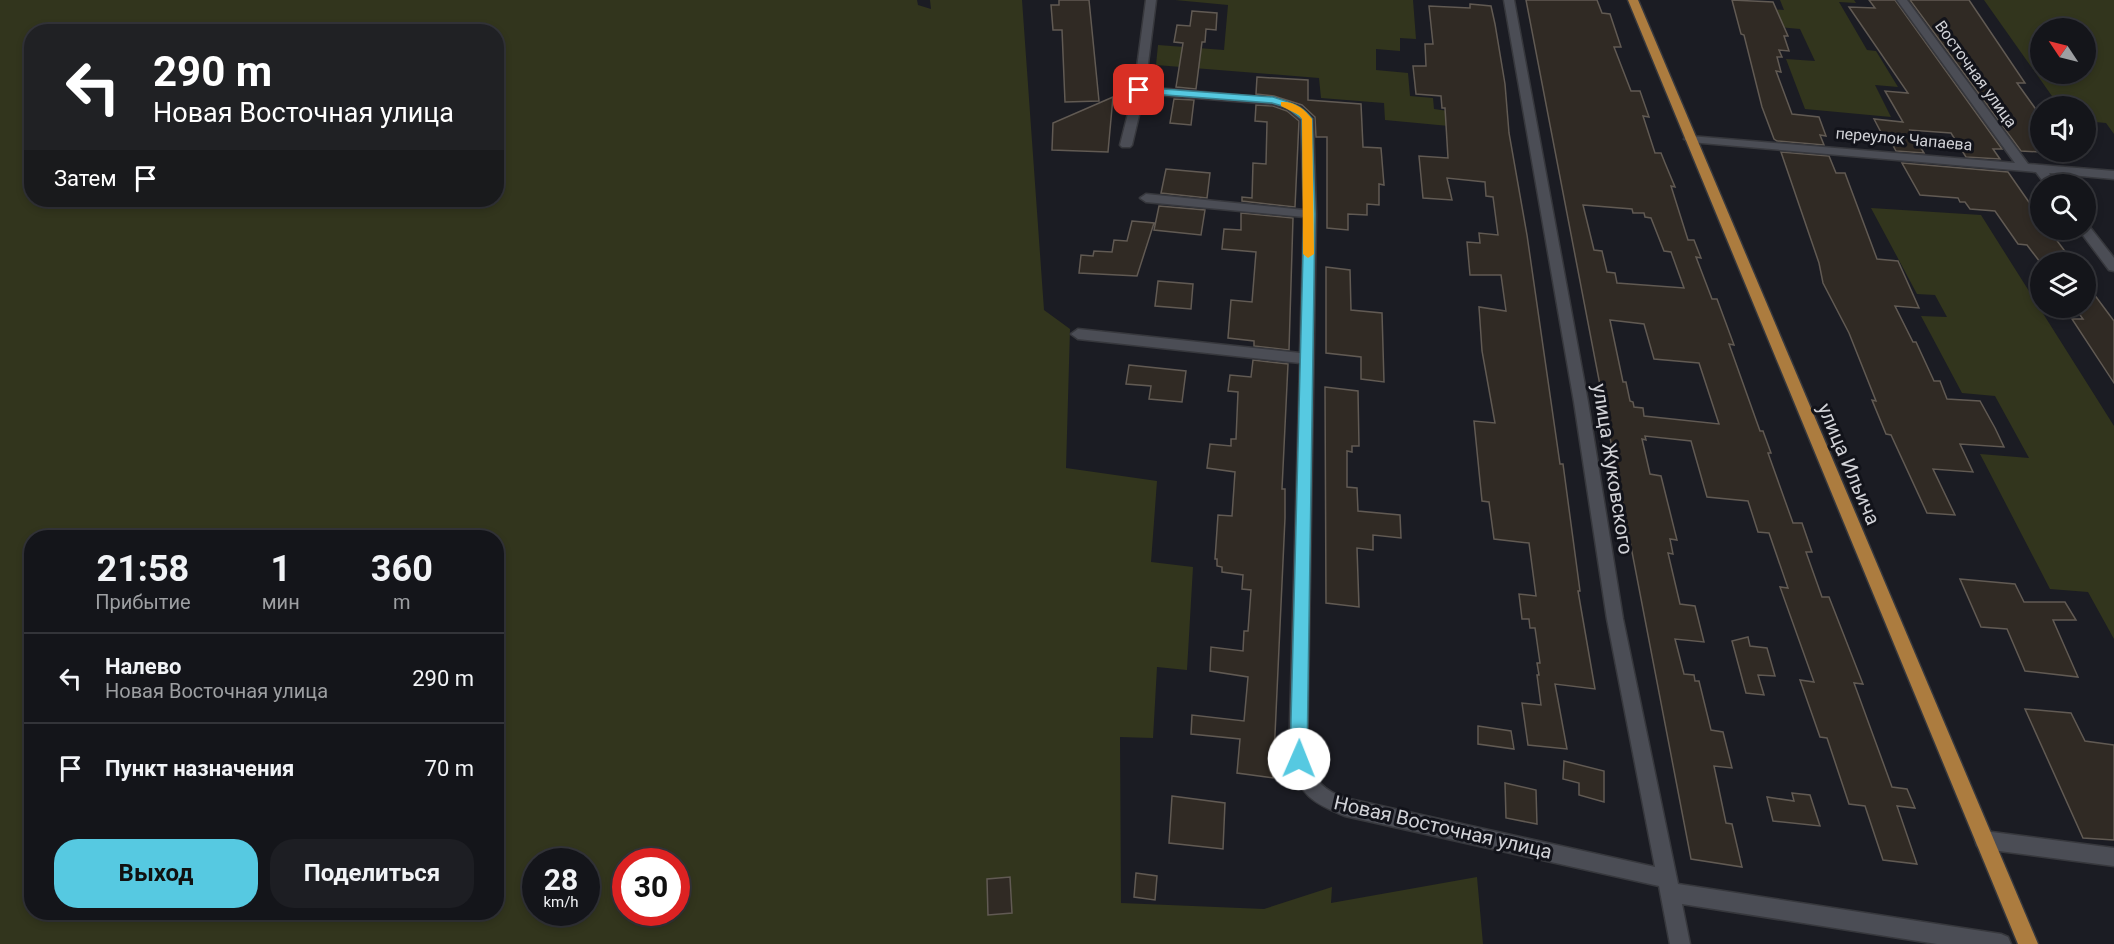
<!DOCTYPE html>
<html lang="ru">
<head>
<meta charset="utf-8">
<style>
  :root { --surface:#14151a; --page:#1d1e23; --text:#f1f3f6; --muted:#9d9fa2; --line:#333439; --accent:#56c9e1 }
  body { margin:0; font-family:Roboto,sans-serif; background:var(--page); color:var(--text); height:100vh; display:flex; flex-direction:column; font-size:22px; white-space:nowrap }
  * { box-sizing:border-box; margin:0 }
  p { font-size:20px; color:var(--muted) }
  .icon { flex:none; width:33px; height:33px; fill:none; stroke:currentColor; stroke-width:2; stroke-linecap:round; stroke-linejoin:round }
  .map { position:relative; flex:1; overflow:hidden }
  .sheet { position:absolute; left:24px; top:530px; width:480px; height:390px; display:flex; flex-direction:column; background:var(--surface); border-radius:24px; box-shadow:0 3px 9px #0003,0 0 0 2px var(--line) }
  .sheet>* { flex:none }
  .top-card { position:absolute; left:24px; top:24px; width:480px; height:183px; border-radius:24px; box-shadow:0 3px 9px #0003,0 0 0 2px var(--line); background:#202124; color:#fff; overflow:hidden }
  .needle { width:39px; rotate:305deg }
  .controls { position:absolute; left:2030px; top:18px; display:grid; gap:12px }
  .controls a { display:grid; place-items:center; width:66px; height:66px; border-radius:50%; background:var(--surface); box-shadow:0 3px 9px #0003,0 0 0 2px var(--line); font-size:30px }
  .speed { position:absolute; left:522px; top:848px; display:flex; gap:12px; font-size:30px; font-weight:700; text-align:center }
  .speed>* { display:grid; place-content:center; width:78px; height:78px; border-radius:50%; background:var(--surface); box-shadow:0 3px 9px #0003,0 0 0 2px var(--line); line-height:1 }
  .speed small { font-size:15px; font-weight:400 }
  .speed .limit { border:9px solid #d22; background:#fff; color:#111 }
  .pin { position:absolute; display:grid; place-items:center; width:51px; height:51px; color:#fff; margin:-26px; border-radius:12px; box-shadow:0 3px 9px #0006 }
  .me { position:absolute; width:66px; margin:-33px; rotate:1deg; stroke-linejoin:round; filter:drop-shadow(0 0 4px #0008) }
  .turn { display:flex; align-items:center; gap:21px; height:126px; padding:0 30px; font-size:27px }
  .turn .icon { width:78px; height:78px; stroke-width:2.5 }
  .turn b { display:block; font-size:42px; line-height:51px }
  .then { display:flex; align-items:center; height:57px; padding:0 30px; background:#0003; gap:12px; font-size:22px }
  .eta { display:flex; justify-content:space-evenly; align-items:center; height:102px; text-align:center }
  .eta b { font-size:36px; font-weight:700; line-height:42px }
  .primary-button { display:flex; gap:12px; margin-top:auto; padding:12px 30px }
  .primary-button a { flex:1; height:69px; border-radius:24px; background:var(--accent); color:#111; font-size:24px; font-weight:700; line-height:69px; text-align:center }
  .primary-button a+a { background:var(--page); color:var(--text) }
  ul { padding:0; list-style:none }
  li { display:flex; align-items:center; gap:18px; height:90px; padding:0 30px; border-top:2px solid var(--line) }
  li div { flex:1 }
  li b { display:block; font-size:22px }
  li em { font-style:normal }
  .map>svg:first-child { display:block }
  .green { fill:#32351d; fill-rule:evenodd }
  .building { fill:#302a24; stroke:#615a53; stroke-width:1.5; fill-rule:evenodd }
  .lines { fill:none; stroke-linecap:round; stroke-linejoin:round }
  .minor-casing { stroke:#37383d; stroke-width:3 }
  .major-casing { stroke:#37383d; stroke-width:3 }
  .minor { fill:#4b4d55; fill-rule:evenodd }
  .major { fill:#ac7c3f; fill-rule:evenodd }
  .route { fill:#56c9e1; stroke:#388392; stroke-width:1.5 }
  .slow { fill:#f59e0b }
  .labels { text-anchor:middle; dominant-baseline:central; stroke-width:6; stroke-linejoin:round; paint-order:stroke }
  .far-street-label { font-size:16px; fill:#d1d2d7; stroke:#12131a }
  .street-label { font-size:20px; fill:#d1d2d7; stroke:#12131a }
</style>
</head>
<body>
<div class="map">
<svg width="2114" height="944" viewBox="0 0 2114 944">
  <rect width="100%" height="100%" fill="#1b1c23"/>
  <path class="green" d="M0 0H917L918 5 931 9 930 0H1022L1044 310 1070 329 1066 468 1157 481 1151 562 1193 567 1187 670 1157 667 1153 738 1120 737 1121 903 1264 909 1332 887 1331 903 1477 877 1483 944H0ZM32 32H496V200H32ZM32 537H496V912H32ZM536 861H586V912H536ZM626 861H676V912H626Z
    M1175 0H1413L1416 39 1400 38V51L1376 49V70L1408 73 1410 96 1433 98 1434 109 1448 111 1449 126 1385 120 1384 103 1321 98 1319 78 1156 65 1158 45 1224 50 1228 5Z
    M1780 0H1854L1856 3 1839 2 1867 50 1876 51 1898 87 1875 85 1891 117 1805 109 1786 59 1815 61 1800 29 1778 27 1770 9 1784 10Z
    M1984 0H2114V134L2106 123 2085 121V106H2059ZM2040 28H2085V74H2040Z
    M1871 208 1981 215 2114 426V639L2088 592 2050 589 1980 454 2029 458 1995 396 1962 393 1921 316 1947 317 1935 295 1917 294Z"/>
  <path class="building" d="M1059 0H1089L1099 101 1065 102 1062 30H1053L1051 5H1059Z
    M1526 0H1597L1602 13 1610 14 1621 47H1614L1631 91H1640L1649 117 1643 116 1655 153H1661L1665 163 1675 187 1671 186 1688 240H1694L1701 258 1696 257 1712 299H1717L1734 345 1729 344 1760 431H1763L1771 453H1768L1793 523H1802L1812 552H1806L1822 597H1829L1863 684 1854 683 1892 787 1907 789 1915 808 1897 806 1917 864 1883 860 1865 806 1849 804 1827 738 1820 737 1800 680 1814 682 1780 587 1788 588 1769 533 1758 532 1748 501 1707 497 1691 441 1645 436 1646 440 1642 439 1650 474 1661 476 1677 540 1670 539 1673 554 1668 553 1680 604 1695 606 1704 642 1675 639 1684 674 1694 675 1695 681H1699L1711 730 1723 732 1732 768 1714 766 1726 823 1732 824 1742 867 1691 859ZM1583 205 1632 209 1633 213H1644L1645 217 1651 218 1664 251 1671 252 1684 288 1617 283 1615 273 1607 272 1602 251 1594 250ZM1610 320 1644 324 1654 359 1699 363 1719 424 1644 416 1643 408 1634 407 1633 402 1630 401 1626 382H1623Z
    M1732 0 1773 2 1788 36H1784L1789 51 1779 50 1782 57H1777L1781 72 1776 71 1792 114 1819 117 1826 136 1820 135 1824 145 1777 141 1774 139 1762 107 1744 35 1741 34Z
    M1869 0H1895L2002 149H1993L2000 159 1966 157 1951 133 1910 130 1924 153 1896 151 1889 138H1884L1874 119 1903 122 1885 91 1908 93 1849 7 1875 8Z
    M1910 0H1969L2025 83H2017L2040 115V152L2021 151Z
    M1470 4 1491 6 1495 24 1505 84 1509 133 1527 235 1560 464H1563L1580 591H1578L1595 689 1555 684 1567 749 1528 745 1522 703 1541 705 1537 675H1539L1537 663H1540L1535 628H1530L1529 619H1522L1519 594 1536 596 1529 543 1494 539 1489 502 1482 501 1474 421 1495 423 1482 351 1479 307 1506 311 1501 275H1470L1467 242 1480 243 1479 233 1498 235 1493 197 1486 196 1485 182 1447 178 1452 200 1423 198 1419 156 1448 158 1445 108H1442L1441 96 1416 94 1413 66H1426L1425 44H1433L1429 6 1470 8Z
    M1192 11 1217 13 1216 30 1206 29 1205 42H1202L1196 89 1176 87 1183 43 1174 42 1177 25 1190 26Z
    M1257 77 1308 80V100L1361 104 1363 147 1381 148 1384 185 1379 184V205L1367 204V215L1348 214V230L1327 228V137H1316L1315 117 1302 105 1274 96 1256 94Z
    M1113 97 1108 152 1052 150 1053 123Z
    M1174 99 1194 100 1191 125 1170 123Z
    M1256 105 1273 106 1287 111 1299 121 1295 207 1242 201V197L1252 198 1253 163 1266 164 1267 122 1255 121Z
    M1781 152 1829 156 1836 173H1845L1877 259 1898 261 1919 308 1895 306 1913 342H1916L1934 381H1940L1947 399 1980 401 1995 428 2004 447 1960 444 1973 472 1933 469 1955 515 1927 513 1891 435 1886 434 1872 400 1876 401 1849 333 1823 283 1819 263Z
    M1902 163 2008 172 2040 218V230H2049L2073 262H2040L2027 245 2018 244 1995 211 1970 209 1965 202H1960L1958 198 1920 195Z
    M1166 169 1210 173 1207 198 1161 193Z
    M1159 206 1205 210 1201 235 1154 230Z
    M1241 213 1293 218 1289 350 1254 346V341L1228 338 1231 300 1252 302 1256 252 1222 249 1224 229 1241 230Z
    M1132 221 1154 223 1137 276 1079 273 1081 255 1093 256 1094 251 1112 252 1114 240 1127 241Z
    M1326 267 1350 270 1351 310 1382 313 1384 382 1361 379V357L1326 353Z
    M1158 281 1193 284 1191 309 1155 306Z
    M2085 282 2114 321V383L2072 319H2083L2075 308H2085Z
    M1253 360 1288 364 1282 489H1285V518L1273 778 1237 773 1240 739 1191 734 1192 715 1244 721 1248 677 1210 671 1211 647 1243 651 1244 631H1248L1251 590 1242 589 1243 575 1222 572V567L1217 566V559H1215L1218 515 1232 516 1235 472 1207 468 1210 444 1231 446V439H1236L1238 392 1228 391 1230 375 1251 377Z
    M1129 365 1186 371 1182 402 1149 399 1151 386 1126 384Z
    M1325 387 1358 391 1359 446H1352V452L1347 451V487L1357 488 1358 511 1400 515 1401 538 1373 535V550L1357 548 1359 607 1326 603Z
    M1960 579 2015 584 2024 602H2065L2076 620H2053L2078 677 2025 671 2007 629 1981 627Z
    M1748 637 1750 646 1767 648 1775 676 1758 675 1764 695 1746 693 1732 641Z
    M2025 709 2071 713 2085 741 2114 745V840L2083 838Z
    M1478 726 1511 731 1514 749 1478 744Z
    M1564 761 1604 771V802L1579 795V783L1563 779Z
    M1505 783 1536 790 1537 824 1506 818Z
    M1792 793 1810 795 1820 826 1773 821 1767 797 1794 801Z
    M1172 796 1225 803 1223 849 1169 843Z
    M1136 873 1157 876 1155 900 1134 897Z
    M1010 877 1012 913 988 915 987 879Z"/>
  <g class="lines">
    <defs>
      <path id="minor" d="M1146 0H1156L1145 87 1273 98 1300 107 1313 119 1316 214 1307 759C1313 780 1325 791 1345 798L1655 867 1607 619 1574 402 1504 0H1514L1588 402 1623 619 1678 884 2001 934 2008 937 2011 944H1937L1682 904 1690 944H1670L1659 886 1345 816C1312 803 1299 794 1289 759L1300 363 1078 339 1071 334 1078 329 1300 353 1304 217 1146 202 1140 198 1146 194 1304 210 1301 120 1288 109 1273 104 1144 94 1132 145 1130 147H1122L1120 145 1134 90Z
        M1897 0H1907L2028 164 2114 171V179L2049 173 2057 184H2045L2036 172 1690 142 1684 139 1690 136 2015 163Z
        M2085 225 2089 226 2114 258V271L2109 270 2079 230H2085Z
        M1984 831 2114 848V866L1984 849 1977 846 1975 840 1977 834Z"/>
      <path id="major" d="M1628 0H1638L2038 944H2018Z"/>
    </defs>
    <use href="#minor" class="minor-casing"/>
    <use href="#major" class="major-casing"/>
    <use href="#minor" class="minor"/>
    <use href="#major" class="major"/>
  </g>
  <path class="route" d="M1136 87 1273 97C1289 102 1302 105 1312 119L1315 214 1307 759 1304 764 1299 767 1293 764 1290 759 1304 214 1302 119 1286 107 1272 103 1139 93 1136 92Z"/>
  <path class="slow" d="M1281 102C1294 101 1305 109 1312 119L1314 254 1308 258 1303 254 1302 119 1299 115 1281 106Z"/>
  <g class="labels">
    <g class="far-street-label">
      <text transform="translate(1976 74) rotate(54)">Восточная улица</text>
      <text transform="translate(1904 139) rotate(5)">переулок Чапаева</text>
    </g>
    <g class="street-label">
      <text transform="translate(1849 464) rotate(67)">улица Ильича</text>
      <text transform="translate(1613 469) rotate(81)">улица Жуковского</text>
      <text transform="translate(1443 827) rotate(13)">Новая Восточная улица</text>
    </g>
  </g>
</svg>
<div class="controls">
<a><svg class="needle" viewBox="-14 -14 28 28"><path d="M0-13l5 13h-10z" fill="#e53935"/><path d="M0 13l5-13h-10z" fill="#9d9fa2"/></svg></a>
<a><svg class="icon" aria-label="sound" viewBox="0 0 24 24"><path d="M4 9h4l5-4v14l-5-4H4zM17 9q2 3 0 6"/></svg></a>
<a><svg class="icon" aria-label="search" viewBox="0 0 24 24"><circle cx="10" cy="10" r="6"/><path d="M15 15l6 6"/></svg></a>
<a><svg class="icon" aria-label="layers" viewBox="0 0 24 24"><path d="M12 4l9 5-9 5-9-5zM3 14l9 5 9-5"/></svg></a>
</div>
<div class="speed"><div>28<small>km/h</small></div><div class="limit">30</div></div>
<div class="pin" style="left:1139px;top:90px;background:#d93025"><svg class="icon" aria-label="arrive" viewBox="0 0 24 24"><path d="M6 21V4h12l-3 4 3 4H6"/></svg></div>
<svg class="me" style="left:1299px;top:759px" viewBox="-20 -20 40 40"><circle r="19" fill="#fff"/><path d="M0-13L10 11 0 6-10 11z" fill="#56c9e1"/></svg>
<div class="top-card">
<div class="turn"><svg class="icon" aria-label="left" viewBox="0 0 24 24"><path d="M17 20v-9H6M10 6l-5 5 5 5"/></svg><div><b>290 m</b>Новая Восточная улица</div></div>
<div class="then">Затем<svg class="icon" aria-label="arrive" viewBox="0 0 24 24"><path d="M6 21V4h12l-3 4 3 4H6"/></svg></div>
</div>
<section class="sheet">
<div class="eta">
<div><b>21:58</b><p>Прибытие</p></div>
<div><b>1</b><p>мин</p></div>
<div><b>360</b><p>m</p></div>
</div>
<ul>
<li><svg class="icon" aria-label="left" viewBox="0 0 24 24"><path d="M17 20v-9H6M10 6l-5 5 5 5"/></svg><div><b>Налево</b><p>Новая Восточная улица</p></div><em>290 m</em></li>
<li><svg class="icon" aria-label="arrive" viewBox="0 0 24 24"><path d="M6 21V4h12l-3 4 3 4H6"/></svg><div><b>Пункт назначения</b></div><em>70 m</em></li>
</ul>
<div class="primary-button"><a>Выход</a><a>Поделиться</a></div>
</section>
</div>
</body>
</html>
